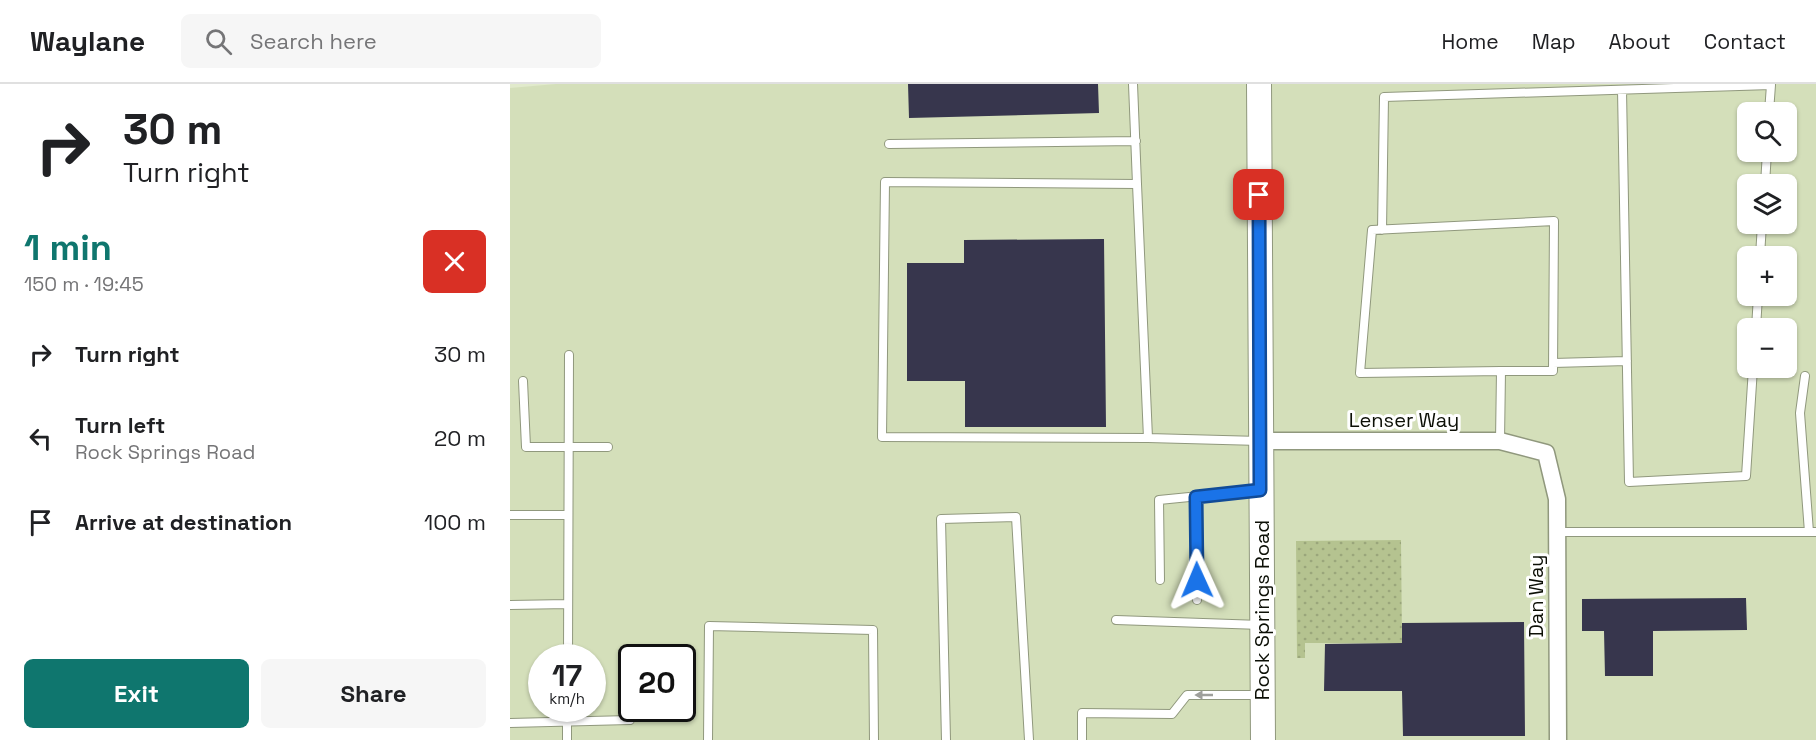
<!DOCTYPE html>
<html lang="en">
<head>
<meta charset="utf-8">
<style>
  :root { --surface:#fff; --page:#f6f6f6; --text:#202124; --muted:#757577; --line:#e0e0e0; --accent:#0f766e }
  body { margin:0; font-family:"Space Grotesk",sans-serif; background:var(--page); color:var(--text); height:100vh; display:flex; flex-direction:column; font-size:22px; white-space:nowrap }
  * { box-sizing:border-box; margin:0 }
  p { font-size:20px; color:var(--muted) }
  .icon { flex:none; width:33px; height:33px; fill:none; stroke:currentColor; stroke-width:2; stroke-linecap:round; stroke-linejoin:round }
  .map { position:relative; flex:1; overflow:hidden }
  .side { display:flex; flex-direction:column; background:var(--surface); width:510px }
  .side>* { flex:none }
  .guide { background:#fff; color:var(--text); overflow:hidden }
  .controls { position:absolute; left:1227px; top:18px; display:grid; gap:12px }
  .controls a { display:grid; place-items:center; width:60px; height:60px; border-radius:9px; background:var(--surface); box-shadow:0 2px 4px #0004; font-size:30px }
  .speed { position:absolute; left:18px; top:560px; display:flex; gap:12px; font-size:30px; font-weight:700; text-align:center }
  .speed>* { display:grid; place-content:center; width:78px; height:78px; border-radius:50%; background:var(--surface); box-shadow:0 2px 4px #0004; line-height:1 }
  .speed small { font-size:15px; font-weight:400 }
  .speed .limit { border:3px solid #111; border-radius:9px; background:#fff; color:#111 }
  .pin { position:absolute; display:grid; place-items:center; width:51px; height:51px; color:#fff; margin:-26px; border-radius:12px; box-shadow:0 3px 9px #0006 }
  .me { position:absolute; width:66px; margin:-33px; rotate:359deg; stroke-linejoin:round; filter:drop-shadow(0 0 4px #0008) }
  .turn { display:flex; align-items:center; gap:21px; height:126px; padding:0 24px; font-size:27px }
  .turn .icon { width:78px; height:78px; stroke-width:2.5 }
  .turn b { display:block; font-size:42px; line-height:51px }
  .round { display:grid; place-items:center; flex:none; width:63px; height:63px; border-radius:9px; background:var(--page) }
  .head { display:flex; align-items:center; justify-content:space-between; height:102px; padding:0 24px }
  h1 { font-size:36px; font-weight:700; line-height:45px; color:var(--accent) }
  .action { display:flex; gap:12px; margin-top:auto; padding:12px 24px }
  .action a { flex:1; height:69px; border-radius:9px; background:var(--accent); color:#fff; font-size:24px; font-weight:700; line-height:69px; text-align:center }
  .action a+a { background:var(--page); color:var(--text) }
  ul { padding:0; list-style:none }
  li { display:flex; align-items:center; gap:18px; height:84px; padding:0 24px }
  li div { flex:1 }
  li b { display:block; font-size:22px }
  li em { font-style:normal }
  header { display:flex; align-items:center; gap:36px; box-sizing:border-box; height:84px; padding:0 30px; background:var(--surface); border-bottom:2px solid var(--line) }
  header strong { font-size:28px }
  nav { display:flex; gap:33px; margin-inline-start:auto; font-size:21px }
  .search { width:420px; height:54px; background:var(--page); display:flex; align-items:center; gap:15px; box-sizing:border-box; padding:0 21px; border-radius:9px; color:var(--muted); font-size:22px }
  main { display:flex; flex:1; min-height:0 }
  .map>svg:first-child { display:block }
  .built { fill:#d4dfba; fill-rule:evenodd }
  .grass { fill:url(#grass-dots) }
  .building { fill:#37364d }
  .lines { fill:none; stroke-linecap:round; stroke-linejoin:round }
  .lane-casing { stroke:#90987d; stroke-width:10 }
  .street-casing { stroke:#90987d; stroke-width:19 }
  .secondary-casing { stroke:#90987d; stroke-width:26 }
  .lane { stroke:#fff; stroke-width:8 }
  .street { stroke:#fff; stroke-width:16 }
  .secondary { stroke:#fff; stroke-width:24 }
  .oneway { fill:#9e9f9b }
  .route-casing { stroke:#114b97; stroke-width:15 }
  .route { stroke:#1a73e8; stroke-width:10 }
  .labels { text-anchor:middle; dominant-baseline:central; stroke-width:6; stroke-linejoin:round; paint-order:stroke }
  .street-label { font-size:20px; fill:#0c0f06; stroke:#fff }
</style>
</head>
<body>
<header>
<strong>Waylane</strong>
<div class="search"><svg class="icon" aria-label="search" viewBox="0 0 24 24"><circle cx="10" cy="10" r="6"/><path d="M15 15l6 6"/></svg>Search here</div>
<nav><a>Home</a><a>Map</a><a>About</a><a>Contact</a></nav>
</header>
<main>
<section class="side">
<div class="guide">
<div class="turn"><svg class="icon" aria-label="right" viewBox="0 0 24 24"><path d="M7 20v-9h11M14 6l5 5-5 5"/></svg><div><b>30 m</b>Turn right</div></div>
</div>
<div class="head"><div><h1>1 min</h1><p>150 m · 19:45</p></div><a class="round" style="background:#d93025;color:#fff"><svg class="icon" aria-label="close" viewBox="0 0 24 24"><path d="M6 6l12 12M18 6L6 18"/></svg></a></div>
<ul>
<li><svg class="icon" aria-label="right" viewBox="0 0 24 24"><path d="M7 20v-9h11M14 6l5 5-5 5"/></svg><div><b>Turn right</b></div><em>30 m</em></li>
<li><svg class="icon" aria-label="left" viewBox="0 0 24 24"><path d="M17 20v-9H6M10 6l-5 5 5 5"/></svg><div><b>Turn left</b><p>Rock Springs Road</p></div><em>20 m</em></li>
<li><svg class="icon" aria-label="arrive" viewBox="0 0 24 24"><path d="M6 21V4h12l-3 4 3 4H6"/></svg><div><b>Arrive at destination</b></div><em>100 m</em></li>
</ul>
<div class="action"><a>Exit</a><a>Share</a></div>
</section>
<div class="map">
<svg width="1306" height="656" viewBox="0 0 1306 656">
  <defs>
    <pattern id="grass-dots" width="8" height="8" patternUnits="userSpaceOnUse" patternTransform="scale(1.5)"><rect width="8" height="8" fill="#b5c390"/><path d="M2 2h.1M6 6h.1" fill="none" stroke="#9aa67b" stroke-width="1.8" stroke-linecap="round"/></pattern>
  </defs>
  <rect width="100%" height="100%" fill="#e1eacc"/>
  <path class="built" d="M46 0H1306V656H0V4ZM1238 28H1276V68H1238ZM1238 100H1276V140H1238ZM1238 172H1276V212H1238ZM1238 244H1276V284H1238ZM32 573H82V624H32ZM122 573H172V624H122Z"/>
  <path class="grass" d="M891 456 892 559H795V574H787L786 457Z"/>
  <path class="building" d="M398 0H588L589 29 399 34Z
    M594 155 596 343H455V297H397V179H454V156Z
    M1236 514 1237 546 1143 547V592H1095L1094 547H1072V515Z
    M1014 538 1015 652H893L892 607H814L815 560 892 559V539Z"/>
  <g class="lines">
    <defs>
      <path id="lane" d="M623 0 627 100
        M1112 6 1119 398 1236 392 1243 284
        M379 60 626 57
        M1255 100 1257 68
        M872 146 874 13 1261 1 1259 28
        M1250 172 1252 140
        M1246 244 1248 212
        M1043 279 1117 277
        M1295 292 1290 329 1299 448H1306
        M13 297 16 363H98
        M638 354 627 100 375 98 372 353 638 354 750 357
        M990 357 991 287H1043L1044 137 862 146 850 289 991 287
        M686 413 687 516
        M0 431H58
        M1047 448H1299
        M650 496 649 416 750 406
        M0 521 58 520
        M606 536 751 541
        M58 573 59 271
        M0 639 120 636 118 609
        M57 656V624
        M198 656 199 542 363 546 364 656
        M436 656 431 435 506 433 519 656
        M572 656V629L662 630 677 611H752"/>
      <path id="street" d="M750 357H990L1036 369 1047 415 1048 656"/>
      <path id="secondary" d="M749 0 753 656"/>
    </defs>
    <use href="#lane" class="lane-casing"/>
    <use href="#street" class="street-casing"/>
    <use href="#secondary" class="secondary-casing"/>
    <use href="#lane" class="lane"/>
    <use href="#street" class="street"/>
    <use href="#secondary" class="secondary"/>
  </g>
  <defs><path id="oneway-solid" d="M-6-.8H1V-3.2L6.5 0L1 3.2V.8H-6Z" transform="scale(1.5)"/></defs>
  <use class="oneway" href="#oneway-solid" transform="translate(694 611) rotate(180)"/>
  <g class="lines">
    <defs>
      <path id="route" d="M687 496 686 413 750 406 749 111"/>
    </defs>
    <use href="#route" class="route-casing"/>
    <use href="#route" class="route"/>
  </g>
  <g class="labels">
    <g class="street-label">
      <text x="894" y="336">Lenser Way</text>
      <text transform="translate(1026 512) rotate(-90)">Dan Way</text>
      <text transform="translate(752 526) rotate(-90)">Rock Springs Road</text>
    </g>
  </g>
</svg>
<div class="controls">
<a><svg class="icon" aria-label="search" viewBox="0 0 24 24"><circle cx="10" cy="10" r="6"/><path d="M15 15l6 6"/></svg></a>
<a><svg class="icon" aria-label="layers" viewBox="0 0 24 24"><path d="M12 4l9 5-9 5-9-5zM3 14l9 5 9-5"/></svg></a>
<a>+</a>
<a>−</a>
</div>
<div class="speed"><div>17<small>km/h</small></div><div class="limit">20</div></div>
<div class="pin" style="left:749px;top:111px;background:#d93025"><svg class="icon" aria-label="arrive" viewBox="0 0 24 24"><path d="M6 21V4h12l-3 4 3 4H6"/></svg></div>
<svg class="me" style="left:687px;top:496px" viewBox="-20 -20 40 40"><path d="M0-17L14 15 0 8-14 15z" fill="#1a73e8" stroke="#fff" stroke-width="4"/></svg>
</div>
</main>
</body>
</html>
